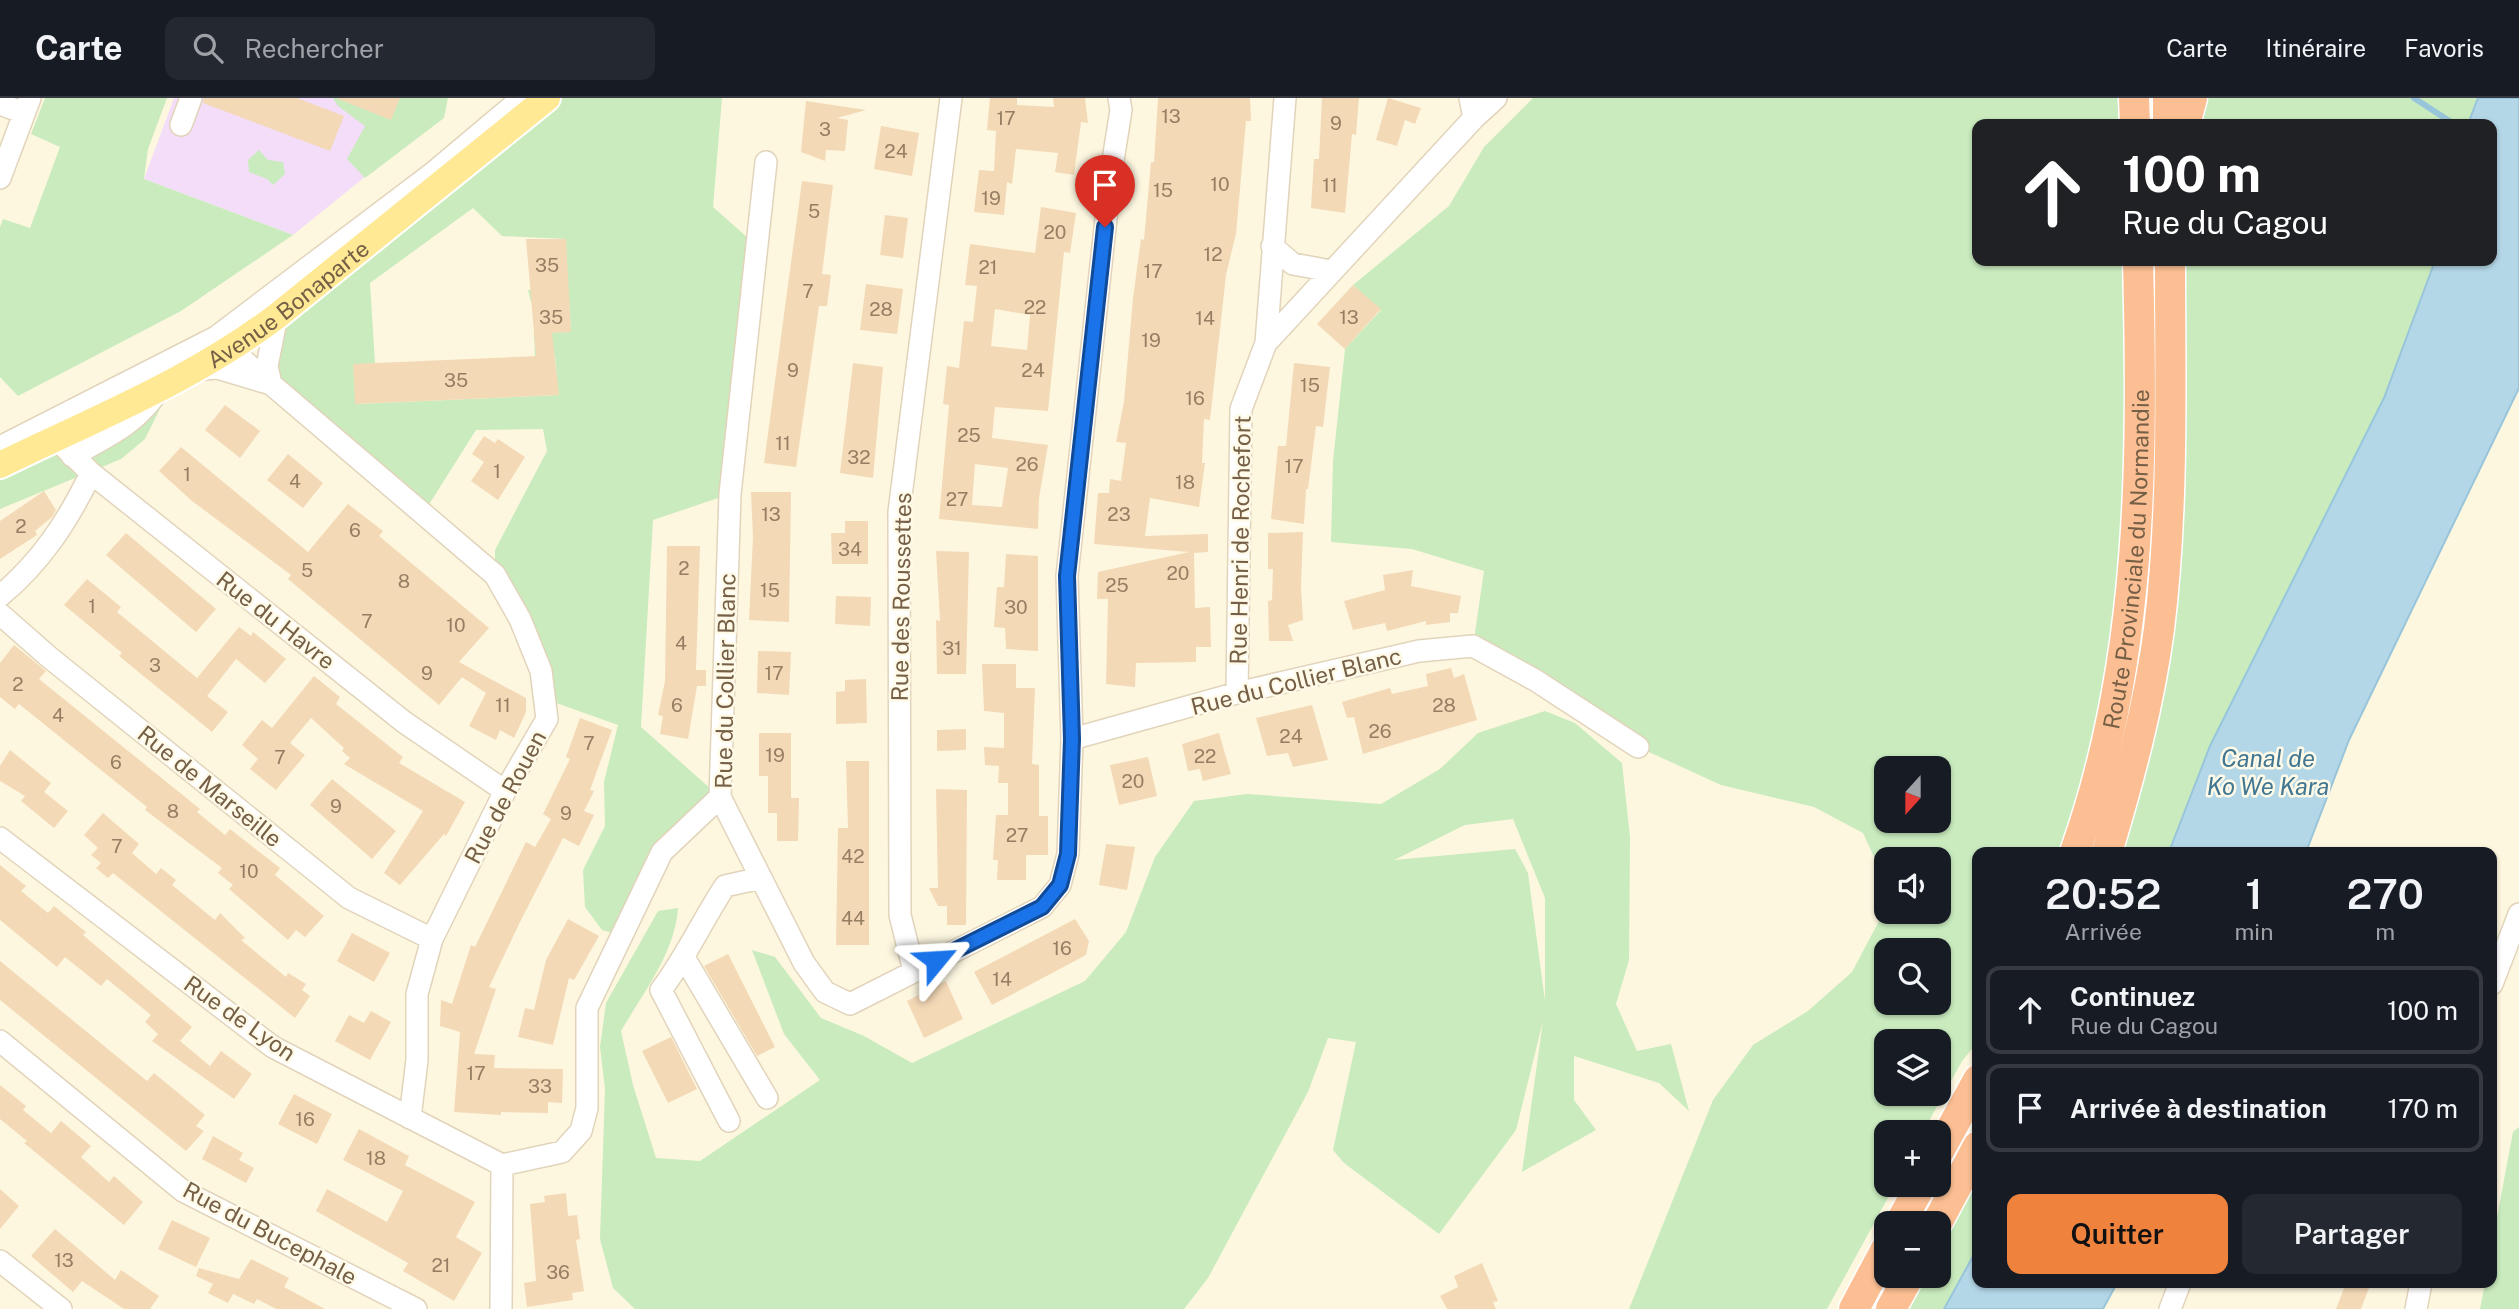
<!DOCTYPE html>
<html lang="fr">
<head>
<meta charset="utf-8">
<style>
  :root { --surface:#171b24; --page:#242831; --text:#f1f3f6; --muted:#9ea1a6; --line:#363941; --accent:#ef823d }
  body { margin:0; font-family:"Public Sans",sans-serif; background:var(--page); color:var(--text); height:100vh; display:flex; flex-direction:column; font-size:26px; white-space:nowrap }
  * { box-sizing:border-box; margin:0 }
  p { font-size:23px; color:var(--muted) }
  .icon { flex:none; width:38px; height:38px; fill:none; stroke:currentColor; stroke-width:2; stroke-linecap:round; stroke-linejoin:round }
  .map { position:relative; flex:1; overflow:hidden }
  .details { position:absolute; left:1972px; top:749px; width:525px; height:441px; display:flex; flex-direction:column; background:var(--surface); border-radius:14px; box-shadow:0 2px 5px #0004 }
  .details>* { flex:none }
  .hud { position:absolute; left:1972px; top:21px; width:525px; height:147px; border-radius:14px; box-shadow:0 2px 5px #0004; background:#202124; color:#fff; overflow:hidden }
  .needle { width:46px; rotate:201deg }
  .buttons { position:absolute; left:1874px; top:658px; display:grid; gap:14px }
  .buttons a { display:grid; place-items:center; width:77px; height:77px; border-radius:14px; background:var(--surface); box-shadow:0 2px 5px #0004; font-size:35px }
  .pin { position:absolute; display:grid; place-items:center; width:60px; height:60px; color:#fff; margin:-72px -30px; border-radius:50% 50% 50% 0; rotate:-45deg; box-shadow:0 0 7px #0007 }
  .pin .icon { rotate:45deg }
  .me { position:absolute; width:77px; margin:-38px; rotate:63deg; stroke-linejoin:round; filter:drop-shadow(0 0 5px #0008) }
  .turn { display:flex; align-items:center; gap:24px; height:147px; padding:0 35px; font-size:32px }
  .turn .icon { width:91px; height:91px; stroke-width:2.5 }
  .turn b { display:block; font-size:49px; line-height:60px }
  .eta { display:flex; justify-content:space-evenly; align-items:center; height:119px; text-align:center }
  .eta b { font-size:42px; font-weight:600; line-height:49px }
  .action { display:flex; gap:14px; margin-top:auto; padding:14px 35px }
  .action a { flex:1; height:80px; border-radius:14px; background:var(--accent); color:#111; font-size:28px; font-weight:600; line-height:80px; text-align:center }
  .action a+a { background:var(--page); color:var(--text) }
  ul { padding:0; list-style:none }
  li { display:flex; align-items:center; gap:21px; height:88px; margin:0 14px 10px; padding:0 21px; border:4px solid var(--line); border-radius:14px }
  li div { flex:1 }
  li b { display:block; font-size:26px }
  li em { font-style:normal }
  header { display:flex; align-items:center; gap:42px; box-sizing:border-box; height:98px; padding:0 35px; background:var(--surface); border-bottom:2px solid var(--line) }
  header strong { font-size:33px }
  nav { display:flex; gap:38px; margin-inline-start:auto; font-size:24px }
  .search { width:490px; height:63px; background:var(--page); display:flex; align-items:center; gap:18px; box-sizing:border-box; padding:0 24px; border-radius:14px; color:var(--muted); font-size:26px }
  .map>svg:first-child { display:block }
  .education { fill:#f4ddf9 }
  .green { fill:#c9ebbe; fill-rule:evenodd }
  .water { fill:#b4d7e8; stroke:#99c5da; stroke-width:2 }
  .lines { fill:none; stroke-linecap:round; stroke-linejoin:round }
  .stream { stroke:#99c5da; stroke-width:6 }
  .building { fill:#f4d9b6; fill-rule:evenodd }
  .minor-casing { stroke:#e2d4bb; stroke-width:24 }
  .major-casing { stroke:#fff; stroke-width:30 }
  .highway-casing { stroke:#fff; stroke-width:33 }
  .minor { stroke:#fff; stroke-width:21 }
  .major { stroke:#ffe995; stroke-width:26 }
  .highway { stroke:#fcbf93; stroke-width:30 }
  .route-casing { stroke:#114b97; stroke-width:18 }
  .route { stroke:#1a73e8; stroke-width:12 }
  .labels { text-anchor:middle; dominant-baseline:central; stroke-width:5; stroke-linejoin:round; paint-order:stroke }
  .number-label { font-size:19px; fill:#957e62 }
  .street-label { font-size:23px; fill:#755f46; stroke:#fffae7 }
  .water-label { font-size:24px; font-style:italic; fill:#417792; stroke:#fffae7 }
</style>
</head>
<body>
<header>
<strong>Carte</strong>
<div class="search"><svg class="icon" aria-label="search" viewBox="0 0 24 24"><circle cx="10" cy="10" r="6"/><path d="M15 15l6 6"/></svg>Rechercher</div>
<nav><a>Carte</a><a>Itinéraire</a><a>Favoris</a></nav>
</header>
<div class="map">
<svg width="2519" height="1211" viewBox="0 0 2519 1211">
  <rect width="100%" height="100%" fill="#fdf7e0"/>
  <path class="education" d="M174 0H419L423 32 293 137 144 81Z"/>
  <path class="green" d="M45 0H167L148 51 144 81 293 137 181 213 18 298 0 279V129L3 121 30 130 60 49 31 36Z
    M448 0 444 20 365 80 347 61 365 28 338 8 333 0Z
    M547 0H722L713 109 757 148 730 396 653 422 641 629 720 699 662 754 623 838 602 832 585 809 583 772 605 728 604 684 618 627 545 601 495 477V452L547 353 543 331 476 332 423 416 271 286 277 218ZM473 110 502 138 566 141 567 192H528L531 204 569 202 571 234 534 235 535 258H555L558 297 356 306 354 267 375 265 370 185Z
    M1533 0H2134L2135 26H1978V163H2138L2136 446 2075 754H1978L1977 945 1962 963 1923 1034H1886V1087H1895L1827 1211H1629L1713 1002 1753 947 1808 913 1852 874 1879 823 1881 774 1863 735 1814 709 1721 687 1638 649 1473 548 1484 473 1412 451 1331 444 1333 363 1345 251 1381 212 1353 187 1449 108 1484 49ZM1886 670H1939V723H1886ZM1886 761H1939V814H1886ZM1886 852H1939V905H1886ZM1886 943H1939V996H1886Z
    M2168 0H2478L2468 26H2168Z
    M259 52 268 62 283 64 285 76 273 87 267 81 249 74 248 62Z
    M2170 163H2435L2384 300 2210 648 2169 754H2107L2146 606Z
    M173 284 145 341 121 361 0 411V367Z
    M1545 613 1575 625 1622 665 1630 739 1629 862 1616 906 1637 953 1671 946 1689 1013 1659 985 1574 958V1002L1596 1032 1522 1074 1543 923 1516 1032 1439 1136 1344 1065 1333 1052 1356 944 1328 940 1308 994 1208 1180 1184 1211H635L613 1190 600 1141 605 991 600 949 606 905 658 813 678 810C675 855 643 895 621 933L633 987 656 1060 700 1063 820 982 784 936 752 852 775 859 821 920 864 938 912 965 1085 883 1126 834 1155 759 1194 703 1247 696 1381 706 1440 671 1478 635ZM1513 721 1545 800V903L1528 775 1515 751 1394 762 1465 727Z
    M2519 1029V1211H2480L2485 1185H2492V1146L2513 1034Z
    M1977 1055V1151L1944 1211H1903L1919 1178H1939V1135Z"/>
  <path class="water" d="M2478 0H2519V290L2349 642 2306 754H2169L2210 648 2384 300 2435 163H2492V26H2468Z
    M1977 1151 1978 1185H2117L2103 1211H1944Z"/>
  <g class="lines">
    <path class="stream" d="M2414 0 2454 26"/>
  </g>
  <path class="building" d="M204 0H297L344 18 330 53 203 5Z
    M336 0H400L391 22Z
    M990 0H1017V7L1054 9 1053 0H1085L1088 25 1081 24 1074 77 1055 74 1058 55 1016 51 1012 86 1007 84 1004 117 974 114 979 72 994 73 996 33 987 32Z
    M1158 0H1250L1251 23H1246L1236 136 1226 177 1210 322 1204 321 1202 365H1205L1199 409 1150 400 1145 438 1208 436V454L1194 455 1195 510 1210 509 1211 549H1196V564L1136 565 1135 589 1106 586 1108 501H1097L1098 474 1189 454 1094 446 1098 395H1109L1110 381 1121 383 1126 345 1116 344 1124 304 1133 200 1141 141 1144 142 1151 64H1154Z
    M1322 0H1359L1356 37 1352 36 1345 115 1311 110 1314 61H1319Z
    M1388 0 1421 10 1415 26 1405 22 1397 48 1376 42Z
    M806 3 866 12 837 20 848 22 845 53 826 52 825 63 801 54Z
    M881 28 919 35 912 78 874 71Z
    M802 83 833 87 822 176 831 177 827 208H819L796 369 764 365Z
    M1041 109 1076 115 1070 155 1064 154 1048 313 995 309 992 340 1048 347 1039 400 1038 431 939 421 949 307 943 306 947 268 959 270 964 223 973 224 977 188 965 187 970 146 1035 155ZM995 211 1030 217 1027 252 991 248ZM975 366 1008 370 1002 409 972 407Z
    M885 117 908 120 903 160 880 157Z
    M526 141H566L571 234 552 235 559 297 355 306 353 266 536 258Z
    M866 186 903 191 897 236 860 232Z
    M1353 187 1381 211 1345 251 1317 226Z
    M853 265 883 269 873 380 840 375Z
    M1294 265 1330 269 1323 329 1316 328 1308 391H1306L1304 426 1271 421 1278 348H1286Z
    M225 307 260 333 240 360 205 332Z
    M484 338 495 345 498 341 525 359 498 402 471 383 484 364 472 356Z
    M181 349 308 454 348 406 383 433 379 438 489 530 459 564 526 600V614L514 640 500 632 496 642 469 628 486 595 462 579 439 607 288 481 291 477 192 403 159 373Z
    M288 356 323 385 303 410 267 382Z
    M44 393 56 412 52 419 35 433 37 437 0 461V423Z
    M751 394H791L789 524 749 522 753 439Z
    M845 423H868V466H832L831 435H845Z
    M1303 434 1301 490 1303 522 1288 527 1293 543H1269L1268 503 1272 502 1273 471H1268V435Z
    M126 435 216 511 196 534 106 457Z
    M667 448H700L696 572H706V588H697L688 641 660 636 663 618 658 617 665 583Z
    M936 453 969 454 966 576H937L936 522 940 523Z
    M1006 456 1038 458V553L1006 551 1005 530 994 529 997 489H1004Z
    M1413 472 1411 488 1461 498 1458 515H1450V524L1426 527V523L1387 533 1385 525 1353 532 1344 503 1385 492 1383 477Z
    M87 481 121 509 117 514 197 580 239 529 251 538 253 534 286 561 265 585 236 561 207 598 228 614 212 634 119 558 122 555 64 507Z
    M836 498 871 499 870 528 835 526Z
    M14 547 46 573 39 581 200 711 197 714 225 737 230 731 280 770 275 777 324 818 305 839 296 832 288 842 229 791 233 787 218 775 222 770 145 712 147 709 19 606 15 611 0 599V565Z
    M758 553 791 554 789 597 757 595Z
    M982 566H1016V590H1035L1032 666 1039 667V718H1048V757H1026V782H997L998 762H993L996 717H1008V685H998L999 668 985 667 984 649 1004 650V615L984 613Z
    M1451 570 1454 580 1464 576 1477 622 1363 656 1354 619 1347 620 1342 604 1390 590 1392 596 1428 588 1426 576Z
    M314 578 340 599 336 606 403 659 399 665 465 704 446 738 444 736 400 787 384 775 423 713 344 666 350 660 342 653 344 650 311 620 290 645 305 657 276 692 250 671 258 661 242 647 262 622 272 630Z
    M866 581 867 625 836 626V594L845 593V582Z
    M1312 607 1328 662 1293 669 1288 655 1267 658 1256 620Z
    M580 620 612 632 590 692 594 693 584 713 594 717 579 748 563 740 520 824 489 889 496 891 474 956 495 957 494 970 563 971 562 1005 548 1004V1015L501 1014V1017L454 1014 460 934 440 928 441 902 452 906 471 847 475 849 526 744 535 749 551 721 543 716 570 661 566 659Z
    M966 631V652L937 653V632Z
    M759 635H791V700H799L798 743H777V715H768V678H759Z
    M1219 635 1231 676 1203 683 1200 671 1188 673 1182 646Z
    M10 652 51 685 44 694 68 713 54 730 21 703 25 698 0 683V668Z
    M1148 659 1157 698 1119 707 1110 667Z
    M846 663H869V847H836L838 730H848Z
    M332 681 396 733 372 761 310 707Z
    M936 691 967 692 966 827H947V808H938L929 790H938Z
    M103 715 139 746 132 755 156 776 161 770 176 782 172 787 215 822 220 815 245 840 241 842 286 879 288 875 306 886 302 892 310 898 295 920 113 775 108 780 96 770 101 765 91 757 98 750 84 737Z
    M1106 746 1135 749 1127 792 1099 787Z
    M0 767 26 788 21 793 48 815 54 808 86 834 83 837 192 929 180 943 210 968 221 953 252 976 234 1001 152 943 158 936 145 924 151 917 107 881 101 888 65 859 57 869 0 822Z
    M568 821 599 838 574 882 569 880 553 947 518 939 525 910 534 912 546 862Z
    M1075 821 1089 843 1086 857 992 907 974 874Z
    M352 835 390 855 374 884 337 863Z
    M728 856 775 949 757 958 704 868Z
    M0 863 147 983 154 975 205 1017 196 1028 204 1033 186 1053 0 902Z
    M946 883 963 921 924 940 907 903Z
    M371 913 391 924 370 962 335 943 349 917 364 925Z
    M671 939 697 991 668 1005 642 953Z
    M0 987 26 1008 23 1012 51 1035 61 1023 91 1048 81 1059 109 1084 114 1078 143 1104 124 1127 24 1045 27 1043 0 1021Z
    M294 996 332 1016 317 1046 278 1026Z
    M359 1031 409 1058 405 1067 475 1104 456 1139 482 1155 454 1203 403 1173 408 1165 316 1113 327 1091 387 1124 403 1093 343 1062Z
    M213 1038 243 1055 239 1062 254 1070 246 1085 202 1061Z
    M0 1091 19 1108 0 1131Z
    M566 1095 568 1118 577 1117 580 1141 576 1142 584 1193 572 1195 573 1202 527 1209 524 1185 536 1183 530 1106 545 1104 544 1098Z
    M172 1122 210 1140 196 1169 158 1151Z
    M55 1131 115 1182 121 1172 159 1198 150 1211H124L82 1183 73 1194 31 1158Z
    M251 1161 289 1180 284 1189 325 1211H276L257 1201 254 1206 233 1196 228 1205 208 1195 213 1186 196 1178 199 1170 239 1181Z
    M1482 1165 1498 1203 1493 1204 1496 1211H1447L1440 1198 1458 1189 1454 1178Z
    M2346 1185H2371L2361 1211H2336Z"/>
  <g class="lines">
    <defs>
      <path id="minor" d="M0 6 24 15
        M1474 20 1496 0
        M181 27 191 0
        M766 64 730 396 720 699 804 865 825 894 850 906 1042 809 1060 787 1068 756 1072 641 1237 595 1419 553 1473 548 1535 582 1638 649
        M0 80 30 0
        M1272 148 1293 166 1331 173
        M1266 245 1474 20 1470 0
        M230 251 495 477 520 521 541 573 547 621 505 693 432 841 417 896V962L410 1020
        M194 272 217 270 271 286 267 268 277 218
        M55 340 91 375 404 624 505 693
        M0 349 216 239 434 74 522 0
        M72 358C106 339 139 325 159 291
        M0 498C41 464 68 423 91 375
        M0 516 49 559 349 800 432 841
        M1237 595 1241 311 1266 245 1285 0
        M1072 641 1067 478 1111 75 1121 12 1119 0
        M0 740 273 949 502 1067
        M685 861 767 1000
        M914 873 900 817 899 414 951 0
        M2492 886 2519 816
        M0 943 183 1093 416 1211
        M729 1023 661 892C686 859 702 823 725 788L761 780
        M0 1163 61 1211
        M501 1211 502 1067 562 1054 581 1033 587 1010V910L662 754 720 699
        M2170 1211 2180 1185
        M2416 1211 2421 1185"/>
      <g id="major">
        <path id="s1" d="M0 367C94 321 193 282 277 218L547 0"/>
      </g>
      <g id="highway">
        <path d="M2134 0 2135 26"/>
        <path d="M2168 0V26"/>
        <path d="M2185 26 2192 0"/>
        <path id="s2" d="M2075 754C2143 564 2143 362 2138 163"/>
        <path d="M2107 754C2129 681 2149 607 2159 531 2174 410 2170 284 2170 163"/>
        <path d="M1939 1053 1978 982"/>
        <path d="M1900 1125 1921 1087"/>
        <path d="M1937 1125 1978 1048"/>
        <path d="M1854 1211 1886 1151"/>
        <path d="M1891 1211 1909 1178"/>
      </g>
    </defs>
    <use href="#minor" class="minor-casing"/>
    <use href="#major" class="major-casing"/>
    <use href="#highway" class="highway-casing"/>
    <use href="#minor" class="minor"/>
    <use href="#major" class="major"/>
    <use href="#highway" class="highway"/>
  </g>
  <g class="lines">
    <defs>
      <path id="route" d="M936 862 1042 809 1060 787 1068 756 1072 641 1067 478 1105 129"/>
    </defs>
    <use href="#route" class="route-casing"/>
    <use href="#route" class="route"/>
  </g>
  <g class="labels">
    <g class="number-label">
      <text x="1171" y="18">13</text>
      <text x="1006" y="20">17</text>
      <text x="1336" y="25">9</text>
      <text x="825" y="31">3</text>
      <text x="896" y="53">24</text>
      <text x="1220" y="86">10</text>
      <text x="1330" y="87">11</text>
      <text x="1163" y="92">15</text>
      <text x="991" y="100">19</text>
      <text x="814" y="113">5</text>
      <text x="1055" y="134">20</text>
      <text x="1213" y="156">12</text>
      <text x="547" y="167">35</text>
      <text x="988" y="169">21</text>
      <text x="1153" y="173">17</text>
      <text x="808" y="193">7</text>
      <text x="1035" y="209">22</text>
      <text x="881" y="211">28</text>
      <text x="551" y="219">35</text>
      <text x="1349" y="219">13</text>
      <text x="1205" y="220">14</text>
      <text x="1151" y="242">19</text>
      <text x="793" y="272">9</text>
      <text x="1033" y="272">24</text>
      <text x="456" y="282">35</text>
      <text x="1310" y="287">15</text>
      <text x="1195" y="300">16</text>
      <text x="969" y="337">25</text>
      <text x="783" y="345">11</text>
      <text x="859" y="359">32</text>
      <text x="1027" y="366">26</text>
      <text x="1294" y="368">17</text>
      <text x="497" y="373">1</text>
      <text x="187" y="376">1</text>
      <text x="295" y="383">4</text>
      <text x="1185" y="384">18</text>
      <text x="957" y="401">27</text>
      <text x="771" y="416">13</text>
      <text x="1119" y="416">23</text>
      <text x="21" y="428">2</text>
      <text x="355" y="432">6</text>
      <text x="850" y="451">34</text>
      <text x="684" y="470">2</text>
      <text x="307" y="472">5</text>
      <text x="1178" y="475">20</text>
      <text x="404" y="483">8</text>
      <text x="1117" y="487">25</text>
      <text x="770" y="492">15</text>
      <text x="92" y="508">1</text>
      <text x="1016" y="509">30</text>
      <text x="367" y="523">7</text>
      <text x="456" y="527">10</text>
      <text x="681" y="545">4</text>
      <text x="952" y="550">31</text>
      <text x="155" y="567">3</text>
      <text x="427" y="575">9</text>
      <text x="774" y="575">17</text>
      <text x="18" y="586">2</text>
      <text x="503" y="607">11</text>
      <text x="677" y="607">6</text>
      <text x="1444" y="607">28</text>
      <text x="58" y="617">4</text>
      <text x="1380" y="633">26</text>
      <text x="1291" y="638">24</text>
      <text x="589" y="645">7</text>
      <text x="775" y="657">19</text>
      <text x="1205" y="658">22</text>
      <text x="280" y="659">7</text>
      <text x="116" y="664">6</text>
      <text x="1133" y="683">20</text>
      <text x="336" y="708">9</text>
      <text x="173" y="713">8</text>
      <text x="566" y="715">9</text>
      <text x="1017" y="737">27</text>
      <text x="117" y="748">7</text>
      <text x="853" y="758">42</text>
      <text x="249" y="773">10</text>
      <text x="853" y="820">44</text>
      <text x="1062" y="850">16</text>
      <text x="1002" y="881">14</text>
      <text x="476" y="975">17</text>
      <text x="540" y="988">33</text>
      <text x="305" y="1021">16</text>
      <text x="376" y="1060">18</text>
      <text x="64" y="1162">13</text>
      <text x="441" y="1167">21</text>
      <text x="558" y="1174">36</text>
    </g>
    <g class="street-label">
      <text stroke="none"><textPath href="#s1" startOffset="331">Avenue Bonaparte</textPath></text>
      <text transform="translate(1240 442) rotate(-89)">Rue Henri de Rochefort</text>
      <text stroke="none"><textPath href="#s2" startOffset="299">Route Provinciale du Normandie</textPath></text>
      <text transform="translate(901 499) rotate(-89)">Rue des Roussettes</text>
      <text transform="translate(276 522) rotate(38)">Rue du Havre</text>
      <text transform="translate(725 583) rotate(-89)">Rue du Collier Blanc</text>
      <text transform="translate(1296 583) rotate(-14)">Rue du Collier Blanc</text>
      <text transform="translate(210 688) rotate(39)">Rue de Marseille</text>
      <text transform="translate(505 699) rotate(-62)">Rue de Rouen</text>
      <text transform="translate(240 920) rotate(35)">Rue de Lyon</text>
      <text transform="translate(270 1135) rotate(28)">Rue du Bucephale</text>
    </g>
    <g class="water-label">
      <text x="2268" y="660">Canal de<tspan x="2268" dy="28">Ko We Kara</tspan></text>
    </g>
  </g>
</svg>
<div class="buttons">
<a><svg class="needle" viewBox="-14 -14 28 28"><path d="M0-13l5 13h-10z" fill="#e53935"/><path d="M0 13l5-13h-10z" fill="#9ea1a6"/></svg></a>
<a><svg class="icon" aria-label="sound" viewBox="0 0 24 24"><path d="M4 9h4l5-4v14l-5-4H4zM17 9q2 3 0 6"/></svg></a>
<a><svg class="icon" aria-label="search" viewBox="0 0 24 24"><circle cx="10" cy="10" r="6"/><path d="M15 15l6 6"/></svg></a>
<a><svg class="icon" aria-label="layers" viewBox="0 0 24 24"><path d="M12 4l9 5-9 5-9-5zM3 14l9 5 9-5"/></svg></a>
<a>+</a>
<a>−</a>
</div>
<div class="pin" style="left:1105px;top:129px;background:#d93025"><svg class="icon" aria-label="arrive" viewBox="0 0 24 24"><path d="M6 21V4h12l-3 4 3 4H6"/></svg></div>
<svg class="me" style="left:936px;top:862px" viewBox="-20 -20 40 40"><path d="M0-17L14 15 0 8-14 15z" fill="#1a73e8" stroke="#fff" stroke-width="4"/></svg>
<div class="hud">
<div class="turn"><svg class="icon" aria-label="ahead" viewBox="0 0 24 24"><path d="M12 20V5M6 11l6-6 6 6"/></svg><div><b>100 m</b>Rue du Cagou</div></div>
</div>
<section class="details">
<div class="eta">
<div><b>20:52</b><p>Arrivée</p></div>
<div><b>1</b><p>min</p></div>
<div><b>270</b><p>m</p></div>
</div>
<ul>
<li><svg class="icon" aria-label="ahead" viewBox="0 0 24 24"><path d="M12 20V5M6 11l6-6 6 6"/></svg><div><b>Continuez</b><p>Rue du Cagou</p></div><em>100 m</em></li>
<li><svg class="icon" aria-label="arrive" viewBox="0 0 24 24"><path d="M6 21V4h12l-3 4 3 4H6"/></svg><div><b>Arrivée à destination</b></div><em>170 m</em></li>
</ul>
<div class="action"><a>Quitter</a><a>Partager</a></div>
</section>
</div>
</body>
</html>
